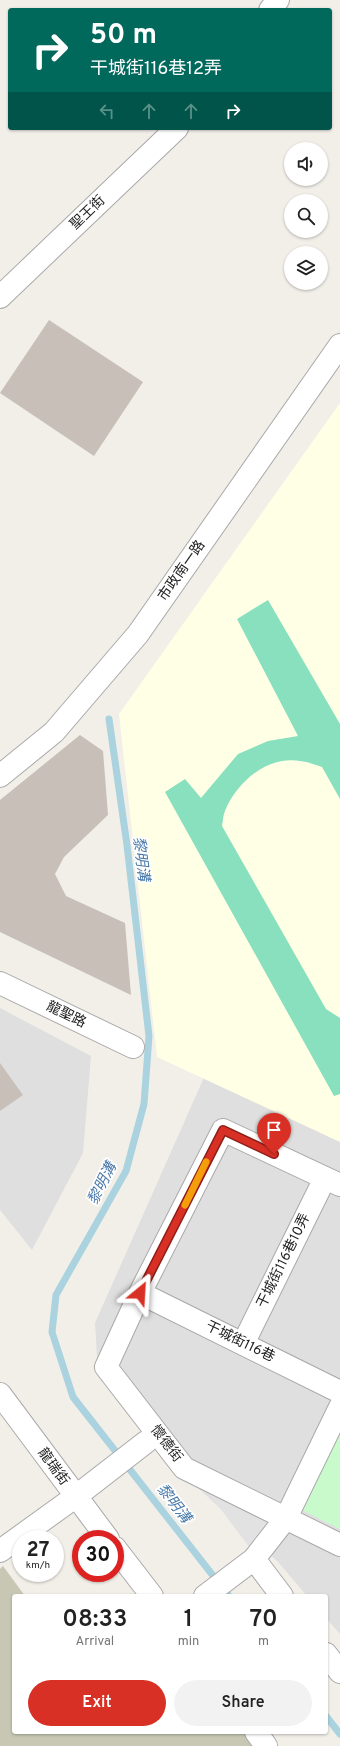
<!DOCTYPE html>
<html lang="en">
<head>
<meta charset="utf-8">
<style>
  :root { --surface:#fff; --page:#f2f2f2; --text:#222; --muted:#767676; --accent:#d93025 }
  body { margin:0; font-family:Overpass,"Noto Sans TC",sans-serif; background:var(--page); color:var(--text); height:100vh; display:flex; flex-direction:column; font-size:15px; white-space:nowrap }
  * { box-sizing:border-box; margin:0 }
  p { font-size:13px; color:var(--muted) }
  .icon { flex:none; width:22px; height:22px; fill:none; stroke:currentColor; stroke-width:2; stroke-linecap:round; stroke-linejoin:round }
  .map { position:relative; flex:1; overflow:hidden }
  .sheet { position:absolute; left:12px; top:1594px; width:316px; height:140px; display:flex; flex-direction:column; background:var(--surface); border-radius:4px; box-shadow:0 1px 3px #0004 }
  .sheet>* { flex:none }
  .guide { position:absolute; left:8px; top:8px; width:324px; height:122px; border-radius:4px; box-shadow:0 1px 3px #0004; background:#00695c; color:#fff; overflow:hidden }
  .fabs { position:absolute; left:284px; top:142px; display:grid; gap:8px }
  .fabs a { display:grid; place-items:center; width:44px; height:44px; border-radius:50%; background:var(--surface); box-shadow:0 1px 3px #0004; font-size:20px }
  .speed { position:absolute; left:12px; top:1530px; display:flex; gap:8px; font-size:20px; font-weight:700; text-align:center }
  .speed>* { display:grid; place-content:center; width:52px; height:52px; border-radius:50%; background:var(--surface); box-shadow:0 1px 3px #0004; line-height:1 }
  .speed small { font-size:10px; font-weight:400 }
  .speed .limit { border:6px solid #d22; background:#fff; color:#111 }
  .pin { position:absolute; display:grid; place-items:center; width:34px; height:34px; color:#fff; margin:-41px -17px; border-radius:50% 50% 50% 0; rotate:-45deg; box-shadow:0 0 4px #0007 }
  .pin .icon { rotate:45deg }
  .me { position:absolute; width:44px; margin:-22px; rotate:27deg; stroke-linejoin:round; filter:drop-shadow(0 0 3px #0008) }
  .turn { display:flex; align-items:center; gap:14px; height:84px; padding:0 16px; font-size:18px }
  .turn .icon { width:52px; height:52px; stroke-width:2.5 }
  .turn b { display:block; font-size:28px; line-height:34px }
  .lanes { display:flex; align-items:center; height:38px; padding:0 16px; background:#0003; justify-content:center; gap:20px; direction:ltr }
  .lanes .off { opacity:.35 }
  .eta { display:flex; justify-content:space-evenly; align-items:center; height:68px; text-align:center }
  .eta b { font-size:24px; font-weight:600; line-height:28px }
  .cta { display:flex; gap:8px; margin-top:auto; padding:8px 16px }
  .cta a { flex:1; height:46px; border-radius:24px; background:var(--accent); color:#fff; font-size:16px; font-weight:600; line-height:46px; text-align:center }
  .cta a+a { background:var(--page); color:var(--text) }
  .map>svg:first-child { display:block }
  .residential { fill:#e0dfdf }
  .education { fill:#ffffe5 }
  .construction { fill:#c7c7b4 }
  .park { fill:#c8facc }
  .pitch { fill:#88e0be }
  .parking { fill:#e2e2e2 }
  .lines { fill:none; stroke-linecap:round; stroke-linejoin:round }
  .stream { stroke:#aad3df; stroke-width:7 }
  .building { fill:#c7bfb8 }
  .minor-casing { stroke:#a9a9a9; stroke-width:24 }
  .tertiary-casing { stroke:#a9a9a9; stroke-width:24 }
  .minor { stroke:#fff; stroke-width:22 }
  .tertiary { stroke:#fff; stroke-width:22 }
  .route-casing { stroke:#8d1f18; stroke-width:10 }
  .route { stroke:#d93025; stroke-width:7 }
  .slow { stroke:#f59e0b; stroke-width:7 }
  .labels { text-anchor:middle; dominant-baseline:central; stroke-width:3.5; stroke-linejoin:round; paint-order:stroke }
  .street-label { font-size:14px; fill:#222; stroke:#fff }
  .water-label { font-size:15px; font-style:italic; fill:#4a7aab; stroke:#fff }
</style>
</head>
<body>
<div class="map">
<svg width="340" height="1746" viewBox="0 0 340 1746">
  <rect width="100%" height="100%" fill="#f2efe9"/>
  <path class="residential" d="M0 1008 91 1056 83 1153 32 1250 0 1210Z
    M206 1073 340 1132V1634L326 1618V1596H307L278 1562 181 1472 98 1373 95 1323Z"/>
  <path class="education" d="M340 403V1142L157 1057 119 714Z"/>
  <path class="construction" d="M3 1566 25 1596H14V1732H247L259 1746H0V1569Z"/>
  <path class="park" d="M340 1421V1529L298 1508Z"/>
  <path class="pitch" d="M268 600 340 724V799L322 767C309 762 295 759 282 761 257 765 234 788 225 811 223 815 223 821 222 826L326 1009 340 1018V1094L334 1096 165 792 185 779 201 798 238 754 268 741 298 736 237 619Z"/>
  <path class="parking" d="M198 1479 275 1517 250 1548Z"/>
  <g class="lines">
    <path class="stream" d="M109 719 127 845 149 1036 144 1104 126 1171 56 1295 52 1332 73 1397 229 1596
      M326 1716 340 1734"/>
  </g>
  <path class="building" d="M49 320 143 382 94 456 0 393Z
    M80 735 103 751 108 815 64 857 55 874 66 896 125 923 131 995 0 932V800Z
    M0 1063 23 1095 0 1111Z"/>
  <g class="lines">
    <defs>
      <path id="minor" d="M270 10 278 0
        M0 297 177 128
        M0 983 133 1047
        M340 1185 223 1130 140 1293 106 1367 184 1468 340 1545
        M140 1293 340 1392
        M243 1344 325 1178
        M0 1394 108 1539
        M115 1548 152 1596
        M0 1551 75 1497 146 1442
        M254 1559 282 1596
        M205 1596 254 1559 286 1518 340 1407
        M326 1654 340 1672
        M256 1732 266 1746"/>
      <path id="tertiary" d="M0 776 54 732 138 634 340 345"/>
    </defs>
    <use href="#minor" class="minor-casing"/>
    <use href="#tertiary" class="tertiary-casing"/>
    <use href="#minor" class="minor"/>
    <use href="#tertiary" class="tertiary"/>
  </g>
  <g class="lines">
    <defs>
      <path id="route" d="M140 1293 223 1130 274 1154"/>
    </defs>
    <use href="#route" class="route-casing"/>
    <use href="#route" class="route"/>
    <path class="slow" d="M185 1205 206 1162"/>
  </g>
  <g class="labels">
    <g class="street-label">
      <text transform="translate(88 213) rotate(-44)">聖王街</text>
      <text transform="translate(182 571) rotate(-55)">市政南一路</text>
      <text transform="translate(66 1015) rotate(26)">龍聖路</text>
      <text transform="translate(284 1261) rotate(-64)">干城街116巷10弄</text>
      <text transform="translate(240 1342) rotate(26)">干城街116巷</text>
      <text transform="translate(166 1444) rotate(52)">懷德街</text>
      <text transform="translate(53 1467) rotate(54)">龍瑞街</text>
    </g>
    <g class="water-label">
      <text transform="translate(140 859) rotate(83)">黎明溝</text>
      <text transform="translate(103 1184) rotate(-63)">黎明溝</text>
      <text transform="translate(173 1504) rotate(52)">黎明溝</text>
    </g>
  </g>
</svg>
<div class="fabs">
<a><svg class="icon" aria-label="sound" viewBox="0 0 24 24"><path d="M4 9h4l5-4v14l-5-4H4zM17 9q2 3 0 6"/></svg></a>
<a><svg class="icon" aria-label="search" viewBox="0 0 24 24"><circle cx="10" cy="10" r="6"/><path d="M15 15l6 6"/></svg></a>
<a><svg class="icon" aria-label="layers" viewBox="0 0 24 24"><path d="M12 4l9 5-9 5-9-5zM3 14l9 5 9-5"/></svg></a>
</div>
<div class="speed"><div>27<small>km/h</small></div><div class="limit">30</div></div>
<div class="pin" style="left:274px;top:1154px;background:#d93025"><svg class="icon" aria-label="arrive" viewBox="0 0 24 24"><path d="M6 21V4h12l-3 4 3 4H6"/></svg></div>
<svg class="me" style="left:140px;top:1293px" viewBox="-20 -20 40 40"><path d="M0-17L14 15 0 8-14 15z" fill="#d93025" stroke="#fff" stroke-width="4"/></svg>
<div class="guide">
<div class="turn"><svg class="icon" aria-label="right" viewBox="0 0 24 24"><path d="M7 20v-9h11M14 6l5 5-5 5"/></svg><div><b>50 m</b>干城街116巷12弄</div></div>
<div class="lanes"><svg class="icon off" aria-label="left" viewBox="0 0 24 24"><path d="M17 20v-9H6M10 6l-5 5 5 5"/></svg><svg class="icon off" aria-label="ahead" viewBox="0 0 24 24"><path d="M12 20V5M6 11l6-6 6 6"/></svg><svg class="icon off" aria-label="ahead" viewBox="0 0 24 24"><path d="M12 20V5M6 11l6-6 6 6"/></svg><svg class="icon" aria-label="right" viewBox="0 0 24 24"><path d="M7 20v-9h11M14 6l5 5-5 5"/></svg></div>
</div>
<section class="sheet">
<div class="eta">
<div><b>08:33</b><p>Arrival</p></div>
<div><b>1</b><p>min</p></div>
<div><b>70</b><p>m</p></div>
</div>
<div class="cta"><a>Exit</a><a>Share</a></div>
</section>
</div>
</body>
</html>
